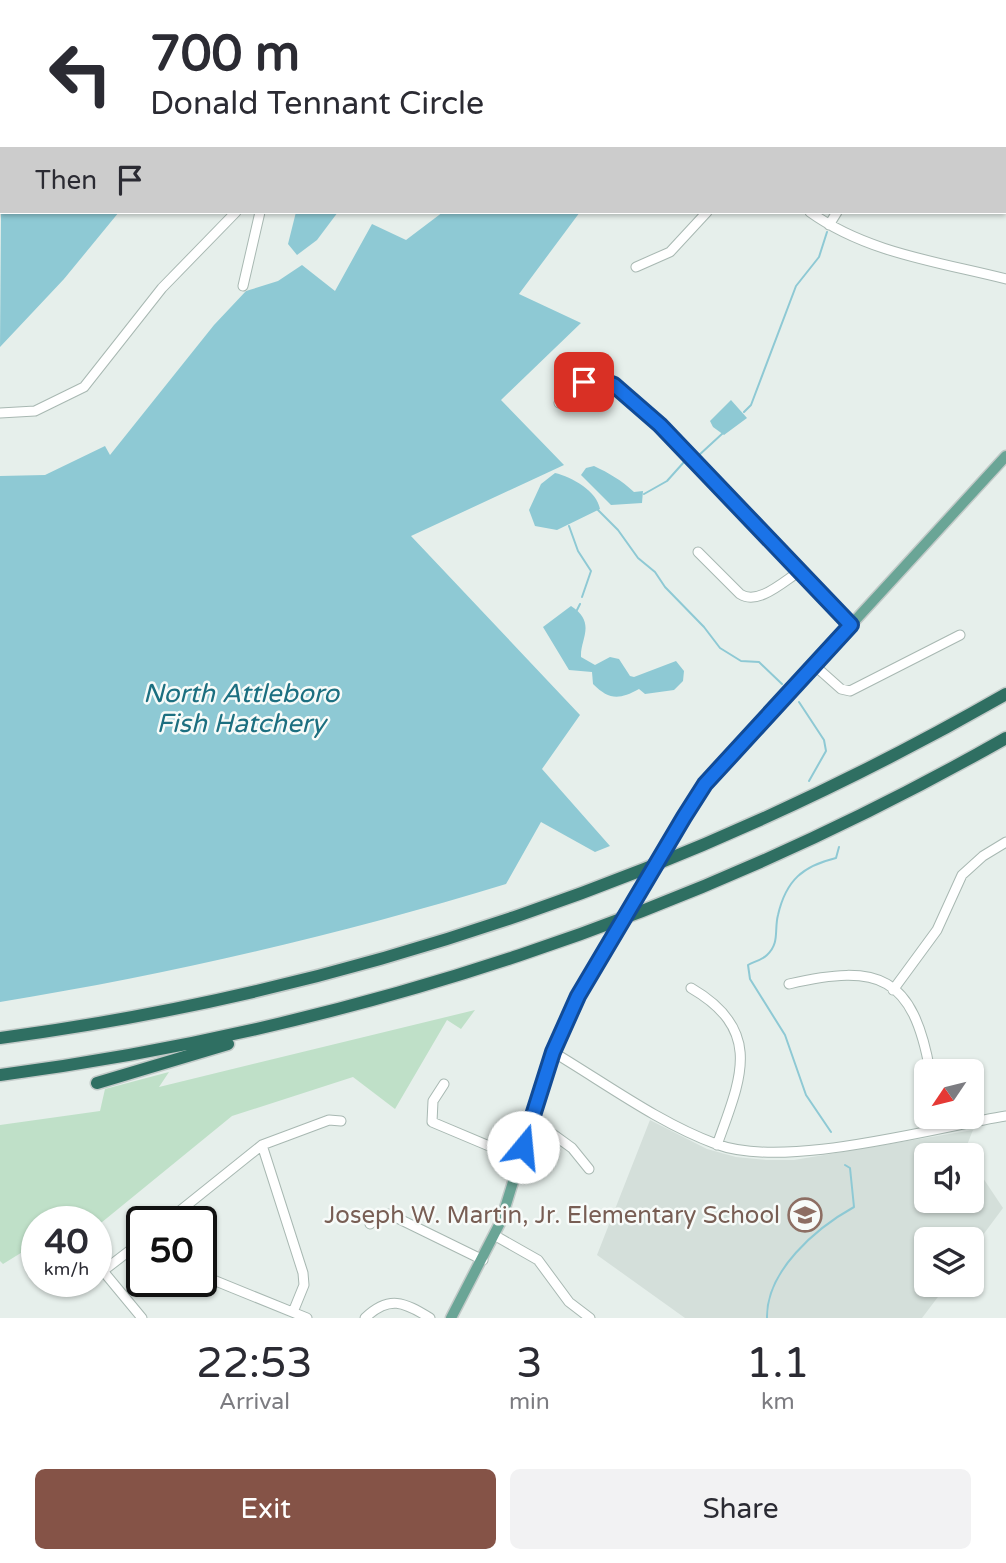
<!DOCTYPE html>
<html lang="en">
<head>
<meta charset="utf-8">
<style>
  :root { --surface:#fff; --page:#f2f2f3; --text:#2b2b33; --muted:#7c7c81; --accent:#855347 }
  body { margin:0; font-family:"Varela Round",sans-serif; background:var(--page); color:var(--text); height:100vh; display:flex; flex-direction:column; font-size:26px; white-space:nowrap }
  * { box-sizing:border-box; margin:0 }
  p { font-size:23px; color:var(--muted) }
  .icon { flex:none; width:38px; height:38px; fill:none; stroke:currentColor; stroke-width:2; stroke-linecap:round; stroke-linejoin:round }
  .map { position:relative; height:1318px; overflow:hidden }
  .panel { display:flex; flex-direction:column; background:var(--surface); flex:1 }
  .panel>* { flex:none }
  .top-card { position:absolute; left:0px; top:0px; width:1006px; height:214px; box-shadow:0 2px 5px #0004; background:#fff; color:var(--text); overflow:hidden }
  .needle { width:46px; rotate:235deg }
  .controls { position:absolute; left:914px; top:1059px; display:grid; gap:14px }
  .controls a { display:grid; place-items:center; width:70px; height:70px; border-radius:10px; background:var(--surface); box-shadow:0 2px 5px #0004; font-size:35px }
  .speed { position:absolute; left:21px; top:1206px; display:flex; gap:14px; font-size:35px; font-weight:700; text-align:center }
  .speed>* { display:grid; place-content:center; width:91px; height:91px; border-radius:50%; background:var(--surface); box-shadow:0 2px 5px #0004; line-height:1 }
  .speed small { font-size:18px; font-weight:400 }
  .speed .limit { border:4px solid #111; border-radius:10px; background:#fff; color:#111 }
  .pin { position:absolute; display:grid; place-items:center; width:60px; height:60px; color:#fff; margin:-30px; border-radius:14px; box-shadow:0 4px 10px #0006 }
  .me { position:absolute; width:77px; margin:-38px; rotate:17deg; stroke-linejoin:round; filter:drop-shadow(0 0 5px #0008) }
  .turn { display:flex; align-items:center; gap:24px; height:147px; padding:0 35px; font-size:32px }
  .turn .icon { width:91px; height:91px; stroke-width:2.5 }
  .turn b { display:block; font-size:49px; line-height:60px }
  .then { display:flex; align-items:center; height:66px; padding:0 35px; background:#0003; gap:14px; font-size:26px }
  .eta { display:flex; justify-content:space-evenly; align-items:center; height:119px; text-align:center }
  .eta b { font-size:42px; font-weight:600; line-height:49px }
  .action { display:flex; gap:14px; margin-top:auto; padding:14px 35px }
  .action a { flex:1; height:80px; border-radius:10px; background:var(--accent); color:#fff; font-size:28px; font-weight:600; line-height:80px; text-align:center }
  .action a+a { background:var(--page); color:var(--text) }
  .map>svg:first-child { display:block }
  .built { fill:#d4dfda }
  .green { fill:#bfe0c8 }
  .water { fill:#8ec9d4 }
  .lines { fill:none; stroke-linecap:round; stroke-linejoin:round }
  .stream { stroke:#8ec9d4; stroke-width:2 }
  .minor-casing { stroke:#a8b8b2; stroke-width:11 }
  .major-casing { stroke:#c2cac8; stroke-width:13 }
  .highway-casing { stroke:#c2cac8; stroke-width:15 }
  .minor { stroke:#fff; stroke-width:9 }
  .major { stroke:#6aa596; stroke-width:10 }
  .highway { stroke:#2f6f62; stroke-width:12 }
  .major-bridge-casing { stroke:#c2cac8; stroke-width:13; stroke-linecap:butt }
  .major-bridge { stroke:#6aa596; stroke-width:10 }
  .route-casing { stroke:#114b97; stroke-width:18 }
  .route { stroke:#1a73e8; stroke-width:12 }
  .labels { text-anchor:middle; dominant-baseline:central; stroke-width:5; stroke-linejoin:round; paint-order:stroke }
  .education-label { font-size:24px; fill:#785e54; stroke:#f7fbf9; text-anchor:end }
  .water-label { font-size:26px; font-style:italic; fill:#1c6f80; stroke:#f7fbf9 }
</style>
</head>
<body>
<div class="map">
<svg width="1006" height="1318" viewBox="0 0 1006 1318">
  <rect width="100%" height="100%" fill="#e6efeb"/>
  <path class="built" d="M650 1120 707 1149 736 1157 766 1160H794L973 1130 965 1150 968 1155H926V1200H971V1160L1003 1208 971 1251V1239H926V1284L947 1285 922 1318H685L597 1255Z"/>
  <path class="green" d="M475 1010 461 1029 447 1020 395 1109 353 1077 232 1116 96 1227V1222H37V1243L3 1264 0 1261V1125L100 1111 105 1089 169 1072 159 1087Z"/>
  <path class="water" d="M104 0H385L386 2H104Z
    M671 0H1006V133L1004 2H669Z
    M2 89V212H119L64 279 0 347Z
    M296 212H338L317 240 297 255 288 244Z
    M443 212H580L519 294 581 323 501 400 564 465 411 536 580 715 542 769 610 846 595 852 541 822 506 884C338 935 173 974 0 1002V476L45 475 105 446 110 455 214 325 246 291 278 281 302 265 335 291 372 224 406 240Z
    M731 400 747 418 724 435 713 427 710 421Z
    M594 466C609 473 621 480 634 492L643 491 642 503 611 505 581 475 586 468Z
    M555 473C572 477 597 491 600 509L557 530 535 526 529 510 541 484Z
    M571 606C597 623 580 639 581 657L595 665 610 657 619 659 630 676 634 677 676 661 684 671 683 681 674 690 645 694 639 689C619 700 609 700 593 684L592 672 569 670 543 627Z"/>
  <g class="lines">
    <path class="stream" d="M744 412 751 405 796 286 819 257 827 232
      M698 456 723 433
      M644 494 667 481 684 462
      M597 509 618 530 638 558 655 572 665 587 704 627 720 648 741 661 759 662 782 684
      M569 526 578 551 591 571 582 597
      M577 610 580 604
      M799 702 824 740 826 751 809 781
      M831 1132 806 1095 785 1035 750 979 748 965C753 962 762 960 767 955 780 943 774 930 778 915 786 880 803 866 836 858L839 847
      M767 1318C766 1271 816 1228 854 1207L850 1168 845 1165"/>
    <defs>
      <path id="minor" d="M550 0 552 2
        M57 2 58 0
        M431 2 432 0
        M627 2V0
        M0 32 2 31
        M810 212C867 253 939 262 1006 279
        M829 225 837 212
        M636 267 670 252 707 212
        M243 286 260 212
        M559 403 589 380H601L620 389 675 440 851 625
        M0 413 35 411 84 387 162 288 236 212
        M698 552 740 594C758 606 784 581 800 571
        M814 665 841 689 850 691 960 635
        M789 984C879 963 913 976 930 1071
        M691 988C765 1031 740 1080 717 1145
        M893 990 937 930 962 875 983 856 1006 842
        M553 1052C605 1083 659 1123 716 1144 784 1170 932 1128 1006 1116
        M444 1084 433 1101 432 1122 520 1159
        M532 1119 572 1148 589 1169
        M262 1145 303 1273 304 1285 293 1312
        M166 1222 262 1145 329 1120 341 1121
        M370 1224 378 1217 389 1214 483 1260
        M494 1235 538 1260 569 1302 590 1318
        M201 1275 307 1318
        M142 1318 103 1271 142 1241
        M365 1318C389 1295 404 1302 430 1318"/>
      <path id="major" d="M672 836 705 784 1006 456
        M451 1318 501 1221 553 1052 578 996 598 961"/>
      <path id="highway" d="M0 1038C355 991 696 872 1006 694
        M0 1075C355 1028 695 915 1006 738
        M97 1083 228 1044"/>
    </defs>
    <use href="#minor" class="minor-casing"/>
    <use href="#major" class="major-casing"/>
    <use href="#highway" class="highway-casing"/>
    <use href="#minor" class="minor"/>
    <use href="#major" class="major"/>
    <use href="#highway" class="highway"/>
    <defs>
      <path id="major-bridge" d="M598 961 672 836"/>
    </defs>
    <use href="#major-bridge" class="major-bridge-casing"/>
    <use href="#major-bridge" class="major-bridge"/>
  </g>
  <g class="lines">
    <defs>
      <path id="route" d="M523 1147 553 1052 578 996 684 817 705 784 851 625 660 425 614 385 601 380 584 382"/>
    </defs>
    <use href="#route" class="route-casing"/>
    <use href="#route" class="route"/>
  </g>
  <defs>
    <symbol id="school-ring" viewBox="-11 -11 22 22"><circle r="9.5" fill="#f7fbf9" stroke="#8d6e63" stroke-width="1.5"/><path d="M0-5L7-2L0 1L-7-2ZM-4 1L0 2.5L4 1V4Q0 6-4 4Z" fill="#8d6e63"/></symbol>
  </defs>
  <g fill-rule="evenodd">
    <use href="#school-ring" x="786" y="1196" width="38" height="38"/>
  </g>
  <g class="labels">
    <g class="education-label">
      <text x="780" y="1215">Joseph W. Martin, Jr. Elementary School</text>
    </g>
    <g class="water-label">
      <text x="241" y="693">North Attleboro<tspan x="241" dy="30">Fish Hatchery</tspan></text>
    </g>
  </g>
</svg>
<div class="controls">
<a><svg class="needle" viewBox="-14 -14 28 28"><path d="M0-13l5 13h-10z" fill="#e53935"/><path d="M0 13l5-13h-10z" fill="#7c7c81"/></svg></a>
<a><svg class="icon" aria-label="sound" viewBox="0 0 24 24"><path d="M4 9h4l5-4v14l-5-4H4zM17 9q2 3 0 6"/></svg></a>
<a><svg class="icon" aria-label="layers" viewBox="0 0 24 24"><path d="M12 4l9 5-9 5-9-5zM3 14l9 5 9-5"/></svg></a>
</div>
<div class="speed"><div>40<small>km/h</small></div><div class="limit">50</div></div>
<div class="pin" style="left:584px;top:382px;background:#d93025"><svg class="icon" aria-label="arrive" viewBox="0 0 24 24"><path d="M6 21V4h12l-3 4 3 4H6"/></svg></div>
<svg class="me" style="left:523px;top:1147px" viewBox="-20 -20 40 40"><circle r="19" fill="#fff"/><path d="M0-13L10 11 0 6-10 11z" fill="#1a73e8"/></svg>
<div class="top-card">
<div class="turn"><svg class="icon" aria-label="left" viewBox="0 0 24 24"><path d="M17 20v-9H6M10 6l-5 5 5 5"/></svg><div><b>700 m</b>Donald Tennant Circle</div></div>
<div class="then">Then<svg class="icon" aria-label="arrive" viewBox="0 0 24 24"><path d="M6 21V4h12l-3 4 3 4H6"/></svg></div>
</div>
</div>
<section class="panel">
<div class="eta">
<div><b>22:53</b><p>Arrival</p></div>
<div><b>3</b><p>min</p></div>
<div><b>1.1</b><p>km</p></div>
</div>
<div class="action"><a>Exit</a><a>Share</a></div>
</section>
</body>
</html>
